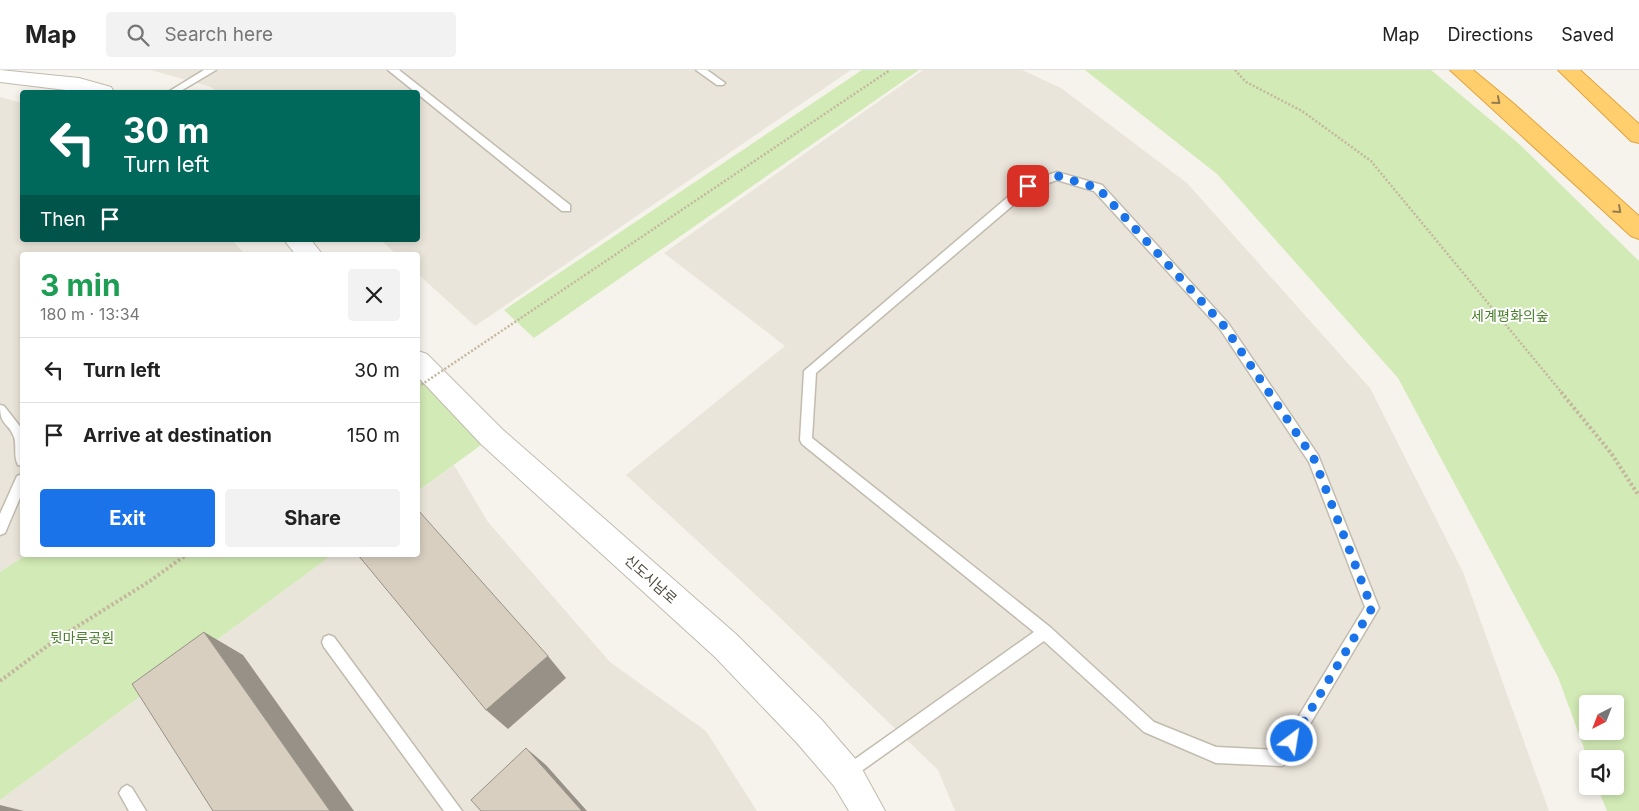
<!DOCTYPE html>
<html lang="en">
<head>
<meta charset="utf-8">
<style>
  :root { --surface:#fff; --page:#f2f2f2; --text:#222; --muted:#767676; --line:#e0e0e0; --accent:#1a73e8 }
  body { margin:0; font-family:Inter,"Noto Sans KR",sans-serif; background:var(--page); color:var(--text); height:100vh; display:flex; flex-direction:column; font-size:19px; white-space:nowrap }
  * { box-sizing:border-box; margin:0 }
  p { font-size:16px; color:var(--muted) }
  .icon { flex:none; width:28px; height:28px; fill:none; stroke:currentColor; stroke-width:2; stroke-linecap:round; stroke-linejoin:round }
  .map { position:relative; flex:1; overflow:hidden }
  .details { position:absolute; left:20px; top:182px; width:400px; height:305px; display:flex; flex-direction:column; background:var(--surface); border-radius:5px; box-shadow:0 2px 8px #0003 }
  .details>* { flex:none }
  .hud { position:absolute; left:20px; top:20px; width:400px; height:152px; border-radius:5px; box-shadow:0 2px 8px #0003; background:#00695c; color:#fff; overflow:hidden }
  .needle { width:32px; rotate:222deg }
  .tools { position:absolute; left:1579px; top:625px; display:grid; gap:10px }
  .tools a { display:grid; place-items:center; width:45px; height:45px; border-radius:5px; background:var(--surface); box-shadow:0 2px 8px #0003; font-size:25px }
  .pin { position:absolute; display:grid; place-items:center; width:42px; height:42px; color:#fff; margin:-21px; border-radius:10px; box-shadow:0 2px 8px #0006 }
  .me { position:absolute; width:55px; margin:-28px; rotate:31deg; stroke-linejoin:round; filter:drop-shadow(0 0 4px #0008) }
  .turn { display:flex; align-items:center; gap:18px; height:105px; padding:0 20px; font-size:22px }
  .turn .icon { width:65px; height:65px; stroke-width:2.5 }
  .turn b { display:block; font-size:35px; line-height:42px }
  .then { display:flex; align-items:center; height:48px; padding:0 20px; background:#0003; gap:10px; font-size:19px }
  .round { display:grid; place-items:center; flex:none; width:52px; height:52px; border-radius:5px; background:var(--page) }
  .overview { display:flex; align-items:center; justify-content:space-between; height:85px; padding:0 20px }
  h1 { font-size:30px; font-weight:700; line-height:38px; color:#1e9e55 }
  .button { display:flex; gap:10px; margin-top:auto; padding:10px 20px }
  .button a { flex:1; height:58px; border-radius:5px; background:var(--accent); color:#fff; font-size:20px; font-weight:700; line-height:58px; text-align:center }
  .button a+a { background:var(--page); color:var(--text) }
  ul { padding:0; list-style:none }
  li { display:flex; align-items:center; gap:15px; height:65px; padding:0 20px; border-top:1px solid var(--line) }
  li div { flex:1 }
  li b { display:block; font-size:19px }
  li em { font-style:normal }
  header { display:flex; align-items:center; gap:30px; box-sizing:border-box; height:70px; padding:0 25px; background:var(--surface); border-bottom:1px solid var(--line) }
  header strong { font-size:24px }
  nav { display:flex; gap:28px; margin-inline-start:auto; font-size:18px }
  .search { width:350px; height:45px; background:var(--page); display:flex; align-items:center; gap:12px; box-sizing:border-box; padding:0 18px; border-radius:5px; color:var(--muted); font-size:19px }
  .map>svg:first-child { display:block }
  .residential { fill:#eae5da }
  .green { fill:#d2eab5; fill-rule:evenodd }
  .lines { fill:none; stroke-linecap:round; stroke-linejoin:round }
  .service-casing { stroke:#c2bbae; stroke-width:3 }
  .tertiary-casing { stroke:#c2bbae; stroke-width:2 }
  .motorway-casing { stroke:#e0a43c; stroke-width:2 }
  .path-far1 { stroke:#c4b79f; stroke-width:2.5; stroke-dasharray:2 2; stroke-linecap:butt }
  .path { stroke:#c4b79f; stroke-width:4; stroke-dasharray:2.5 2.5; stroke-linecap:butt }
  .service { fill:#fff; fill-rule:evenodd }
  .tertiary { fill:#fff; fill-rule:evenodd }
  .motorway { fill:#ffcf6e; fill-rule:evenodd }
  .path-bridge { stroke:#c4b79f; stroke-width:2.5; stroke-dasharray:2 2; stroke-linecap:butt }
  .shaded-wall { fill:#979187 }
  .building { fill:#d8cfc1; stroke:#979187 }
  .oneway { stroke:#937c4e }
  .route { stroke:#1a73e8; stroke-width:9; stroke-dasharray:0 16.2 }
  .labels { text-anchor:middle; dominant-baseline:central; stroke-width:4; stroke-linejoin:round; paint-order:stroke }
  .park-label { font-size:14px; fill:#4a7f2a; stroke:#fff }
  .street-label { font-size:14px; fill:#4b4439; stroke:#fff }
</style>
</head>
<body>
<header>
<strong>Map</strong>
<div class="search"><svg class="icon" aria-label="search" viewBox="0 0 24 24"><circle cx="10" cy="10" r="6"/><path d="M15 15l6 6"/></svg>Search here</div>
<nav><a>Map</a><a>Directions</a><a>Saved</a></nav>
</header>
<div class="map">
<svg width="1639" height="741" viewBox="0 0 1639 741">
  <rect width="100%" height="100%" fill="#f6f3ec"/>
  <path class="residential" d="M151 0H851L475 256 418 204V185H397L381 170H418V22H218L211 17Z
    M923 0H1022L1061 18 1187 113 1370 318 1463 502 1549 741H955L938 700 771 539 626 405 785 276 664 183Z
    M0 27 22 33V170H232L246 185H22V485H26L0 502Z
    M454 395 488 452 610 592 706 661 757 741H0V730L332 485H418V421Z"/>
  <path class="green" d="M862 0H919L534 268 504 240Z
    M1085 0H1431L1517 72 1639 191V741H1607L1597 716H1615V689H1588L1558 607 1398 308 1217 104ZM1588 634H1615V661H1588Z
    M418 291 492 367 418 421Z
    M26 485H332L0 730V502Z"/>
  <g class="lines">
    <defs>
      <path id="service" d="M204 0H216L179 22H168Z
        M388 0H399L570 135V141H562Z
        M696 0H707L725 13 723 15H717Z
        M1057 102 1102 115 1228 253 1318 385 1379 538 1287 693 1282 696 1216 693 1144 662 1044 571 846 712 841 709 838 704 841 699 1034 562 802 374 800 370 804 301 1024 113ZM1057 110 1094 121 1220 259 1309 392 1365 537 1278 680 1216 677 1154 652 1050 557 812 368 816 303 1032 119Z
        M0 335 4 336 22 359V396L18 395C13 386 17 376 14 367 8 351 0 357 0 335Z
        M22 404V423L5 463 0 465V444L17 406Z
        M329 565 334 567 462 741H444L324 577 322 572 324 567Z
        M127 715 132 718 146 741H129L119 723 122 718Z"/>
      <path id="tertiary" d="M0 0 79 8 111 17 114 22H82L0 12Z
        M284 170H311L323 185H296Z
        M418 281 427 284 502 359 737 565 821 649 858 692 885 741H849L834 716 797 673 715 587 482 375 418 307Z"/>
      <path id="motorway" d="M1450 0H1473L1513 33 1639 146V169L1631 166Z
        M1558 0H1580L1639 54V73L1631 71Z"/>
    </defs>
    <use href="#service" class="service-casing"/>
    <use href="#tertiary" class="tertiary-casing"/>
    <use href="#motorway" class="motorway-casing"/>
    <path class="path-far1" d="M1235 0 1246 12 1302 41 1371 91 1562 323
      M588 203 890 0"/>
    <path class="path" d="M1561 322 1611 383 1639 426
      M0 611 54 571 150 511 186 485"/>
    <use href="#service" class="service"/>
    <use href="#tertiary" class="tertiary"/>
    <use href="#motorway" class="motorway"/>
    <path class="path-bridge" d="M418 317 588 203"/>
  </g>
  <path class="shaded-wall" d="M204 562 243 585 354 741H330Z
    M548 586 566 608 508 659 486 640Z
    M526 678 546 695 587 741H582Z
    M0 735 24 741H0Z"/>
  <path class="building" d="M418 440 548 586 486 640 358 485H418Z
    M204 562 330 741H213L132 614Z
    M526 678 582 741H481L471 730Z"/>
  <defs><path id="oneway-chevron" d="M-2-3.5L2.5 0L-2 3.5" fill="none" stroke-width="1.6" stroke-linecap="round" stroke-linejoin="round" transform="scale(1.25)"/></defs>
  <g class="oneway">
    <use href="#oneway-chevron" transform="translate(1497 31) rotate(40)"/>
    <use href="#oneway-chevron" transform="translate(1618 140) rotate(42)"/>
  </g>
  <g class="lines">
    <path class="route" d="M1028 116 1058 106 1098 118 1224 256 1314 389 1372 538 1292 671"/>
  </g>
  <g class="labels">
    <g class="park-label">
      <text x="1510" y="245">세계평화의숲</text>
      <text x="82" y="567">뒷마루공원</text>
    </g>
    <g class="street-label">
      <text transform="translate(651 509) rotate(42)">신도시남로</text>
    </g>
  </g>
</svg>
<div class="tools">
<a><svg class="needle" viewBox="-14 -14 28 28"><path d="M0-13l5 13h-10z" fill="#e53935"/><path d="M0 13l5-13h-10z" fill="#767676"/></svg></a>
<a><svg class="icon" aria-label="sound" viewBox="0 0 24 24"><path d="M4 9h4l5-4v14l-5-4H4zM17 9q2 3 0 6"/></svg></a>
</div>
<div class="pin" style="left:1028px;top:116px;background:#d93025"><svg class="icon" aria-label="arrive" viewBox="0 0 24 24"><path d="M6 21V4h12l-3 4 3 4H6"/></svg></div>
<svg class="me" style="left:1292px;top:671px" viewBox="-20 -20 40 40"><circle r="17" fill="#1a73e8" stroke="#fff" stroke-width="3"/><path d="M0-11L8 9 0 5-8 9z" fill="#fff"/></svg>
<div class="hud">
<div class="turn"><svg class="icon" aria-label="left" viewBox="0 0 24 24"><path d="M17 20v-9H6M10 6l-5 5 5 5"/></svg><div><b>30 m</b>Turn left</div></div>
<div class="then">Then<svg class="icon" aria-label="arrive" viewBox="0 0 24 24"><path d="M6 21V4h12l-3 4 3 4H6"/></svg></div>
</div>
<section class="details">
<div class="overview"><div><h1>3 min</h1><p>180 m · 13:34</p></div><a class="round"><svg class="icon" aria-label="close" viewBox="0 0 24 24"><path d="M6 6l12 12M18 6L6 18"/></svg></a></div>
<ul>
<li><svg class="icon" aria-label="left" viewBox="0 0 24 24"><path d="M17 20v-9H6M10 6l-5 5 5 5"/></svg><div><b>Turn left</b></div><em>30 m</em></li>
<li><svg class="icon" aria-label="arrive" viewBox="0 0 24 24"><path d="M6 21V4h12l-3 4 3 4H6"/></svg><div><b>Arrive at destination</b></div><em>150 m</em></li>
</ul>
<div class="button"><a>Exit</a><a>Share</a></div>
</section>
</div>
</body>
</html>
